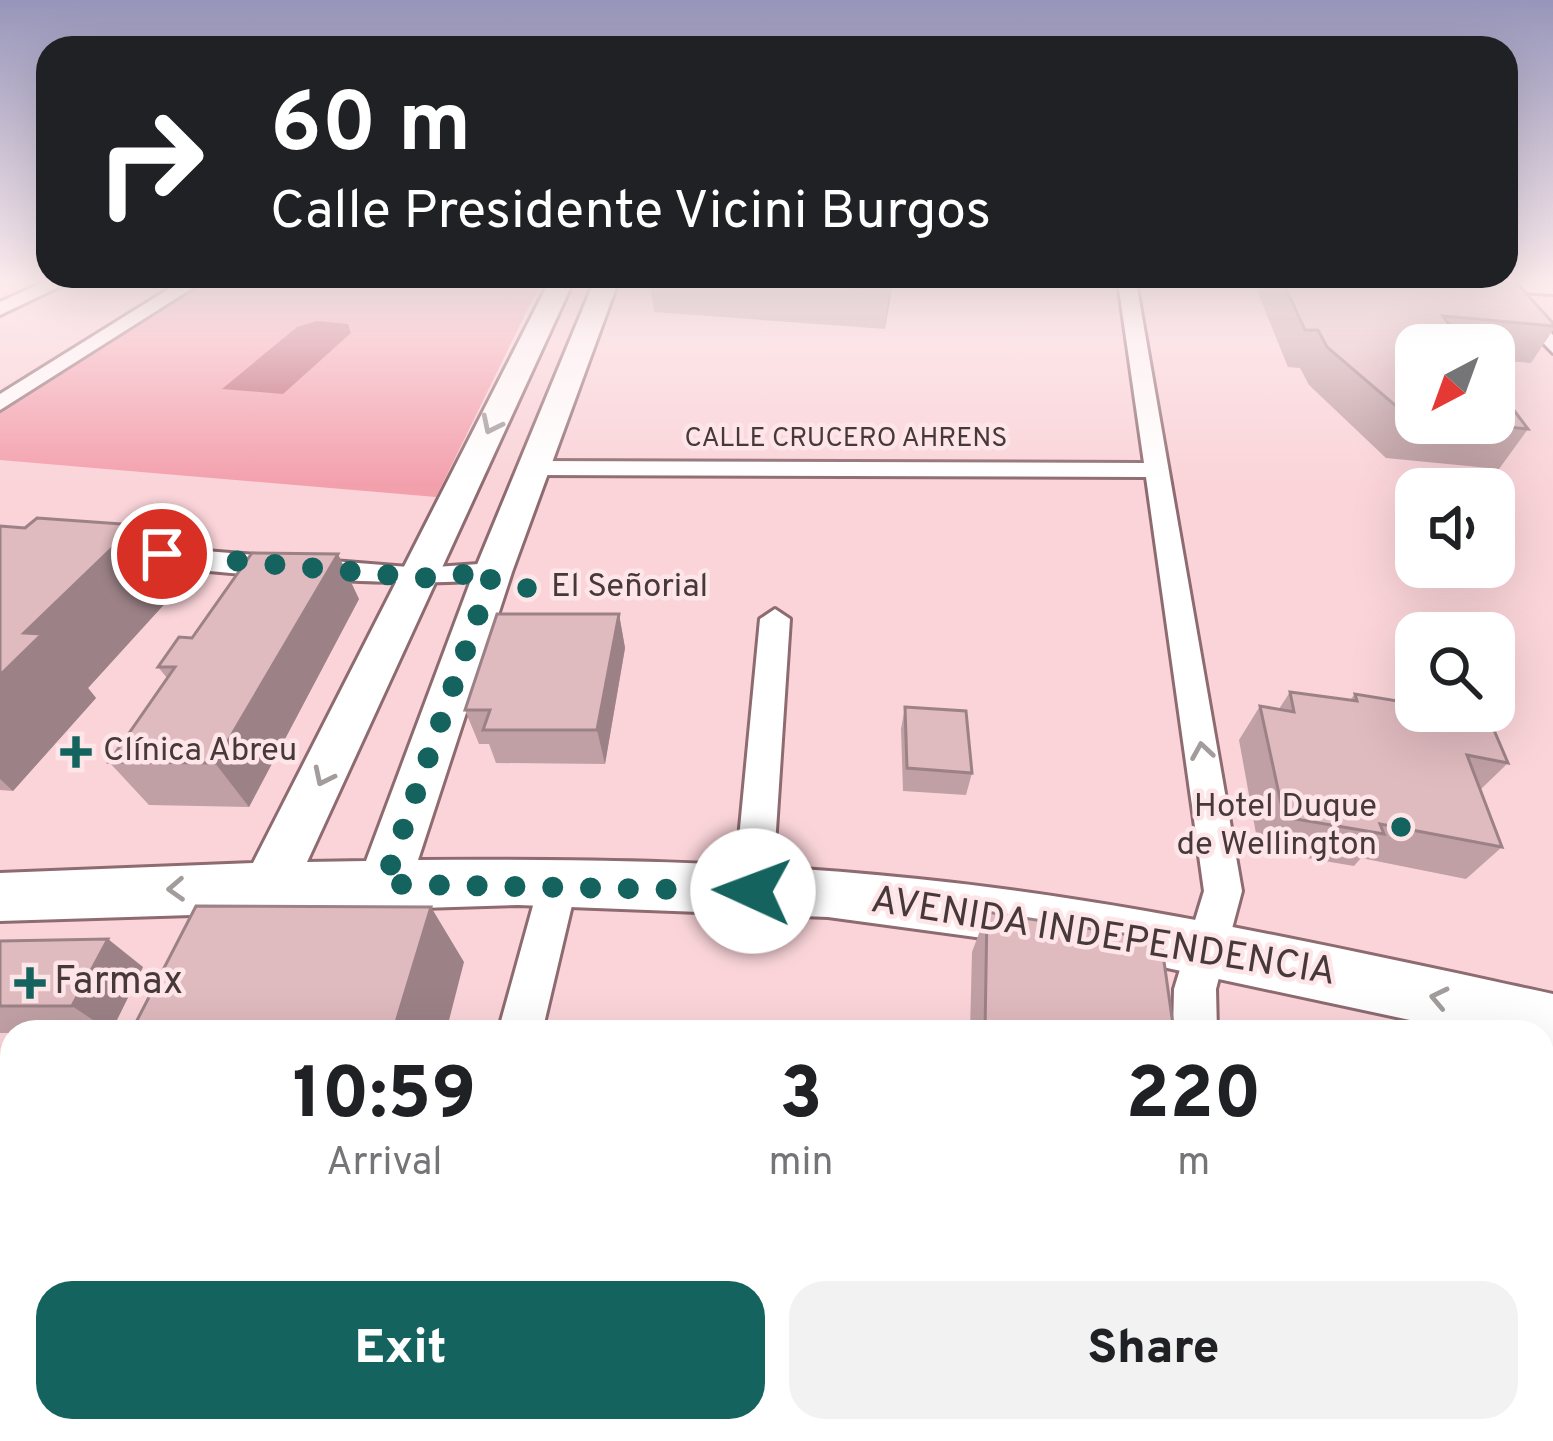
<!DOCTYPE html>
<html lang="en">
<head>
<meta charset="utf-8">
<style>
  :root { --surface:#fff; --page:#f2f2f2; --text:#202124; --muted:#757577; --accent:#15635e }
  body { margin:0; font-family:Overpass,sans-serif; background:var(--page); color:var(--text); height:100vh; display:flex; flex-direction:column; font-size:45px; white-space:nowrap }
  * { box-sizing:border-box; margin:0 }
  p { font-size:39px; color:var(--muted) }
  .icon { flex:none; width:66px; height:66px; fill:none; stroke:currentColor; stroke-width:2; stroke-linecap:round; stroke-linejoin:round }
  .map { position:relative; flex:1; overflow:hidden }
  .panel { position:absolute; left:0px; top:1020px; width:1554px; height:423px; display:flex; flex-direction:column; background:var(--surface); border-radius:36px 36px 0 0; box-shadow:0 12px 48px #0002 }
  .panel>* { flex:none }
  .top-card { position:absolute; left:36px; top:36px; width:1482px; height:252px; border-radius:36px; box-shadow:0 12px 48px #0002; background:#202124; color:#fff; overflow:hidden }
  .needle { width:78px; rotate:221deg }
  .buttons { position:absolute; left:1395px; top:324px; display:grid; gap:24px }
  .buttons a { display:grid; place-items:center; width:120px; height:120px; border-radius:24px; background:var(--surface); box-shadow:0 12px 48px #0002; font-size:60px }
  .pin { position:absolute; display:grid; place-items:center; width:102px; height:102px; color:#fff; margin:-51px; border:6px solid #fff; border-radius:50%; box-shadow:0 3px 12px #0007 }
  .me { position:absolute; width:132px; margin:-66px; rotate:272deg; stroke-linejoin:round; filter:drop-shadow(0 0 9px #0008) }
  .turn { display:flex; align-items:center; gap:42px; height:252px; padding:0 36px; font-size:54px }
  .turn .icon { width:156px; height:156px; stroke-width:2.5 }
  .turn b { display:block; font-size:84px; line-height:102px }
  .eta { display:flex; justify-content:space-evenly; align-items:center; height:204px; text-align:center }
  .eta b { font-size:72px; font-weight:800; line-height:84px }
  .primary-button { display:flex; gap:24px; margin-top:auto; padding:24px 36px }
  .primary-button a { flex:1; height:138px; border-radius:36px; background:var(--accent); color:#fff; font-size:48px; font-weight:800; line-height:138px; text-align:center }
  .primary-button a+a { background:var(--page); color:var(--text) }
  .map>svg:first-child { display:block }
  .green { fill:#f3a0ad }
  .water { fill:#bf6676 }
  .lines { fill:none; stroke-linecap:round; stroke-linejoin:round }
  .street-casing { stroke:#8d6b70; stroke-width:6 }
  .secondary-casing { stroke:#8d6b70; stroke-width:6 }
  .highway-casing { stroke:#8d6b70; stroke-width:6 }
  .street { fill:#fff; fill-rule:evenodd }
  .secondary { fill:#fff; fill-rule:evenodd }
  .highway { fill:#fff; fill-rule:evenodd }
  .wall { fill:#c0a0a4 }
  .shaded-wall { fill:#9c8286 }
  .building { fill:#dfbabf; stroke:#9c8286; stroke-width:3 }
  .oneway { stroke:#a39c9c }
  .route { stroke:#15635e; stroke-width:21; stroke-dasharray:0 37.8 }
  .poi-dot { fill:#15635e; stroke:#fde5e8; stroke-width:4.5 }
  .labels { text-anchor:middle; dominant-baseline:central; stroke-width:9; stroke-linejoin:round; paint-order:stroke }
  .far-street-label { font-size:27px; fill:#47383a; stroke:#fde5e8 }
  .poi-label { font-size:33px; fill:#47383a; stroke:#fde5e8; text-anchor:start }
  .near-street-label { font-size:39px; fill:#47383a; stroke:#fde5e8 }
  .near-poi-label { font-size:39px; fill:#47383a; stroke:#fde5e8; text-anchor:start }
</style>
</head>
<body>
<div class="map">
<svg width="1553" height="1441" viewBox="0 0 1553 1441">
  <rect width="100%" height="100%" fill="#fad4d9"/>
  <path class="green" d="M196 282H541L436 497 0 460V405Z"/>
  <path class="water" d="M317 321 348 324 351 333 283 394 222 389 297 327Z"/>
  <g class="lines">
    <defs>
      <path id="street" d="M44 282H69L0 315V302Z
        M180 282H202L0 410V394Z
        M1118 282H1136L1242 891 1216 989 1217 1032H1173L1174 989 1204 891 1146 477 532 475 520 468 532 461 1144 463Z
        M1484 282H1503L1553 335V353Z
        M116 544 421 568 493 563 507 572C484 597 153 570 106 558V546Z
        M775 609 790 619 772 891 767 903 753 908 739 903 734 891 760 619Z
        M558 867 572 872 577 884 542 1032H498L539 884 544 872Z
        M387 1431H445L443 1441H385Z
        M1221 1431H1279L1281 1441H1223Z"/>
      <path id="secondary" d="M549 282H573L307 862 366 861 474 572 594 282H618L512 572 418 860C585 859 752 861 918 879 1132 901 1343 949 1553 994V1052L1542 1050V1032H1466L1102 954 828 917 518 905 0 921V873L253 863Z"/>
      <path id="highway" d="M1505 282H1553V294L1521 292Z"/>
    </defs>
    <use href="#street" class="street-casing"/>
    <use href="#secondary" class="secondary-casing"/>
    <use href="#highway" class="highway-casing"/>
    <use href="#street" class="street"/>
    <use href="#secondary" class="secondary"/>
    <use href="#highway" class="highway"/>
  </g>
  <path class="wall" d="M650 282H893L885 329 654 312Z
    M1261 282H1516L1553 323V330L1531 363 1494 360V345H1416V423H1494L1528 429 1499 469 1386 458 1309 385 1300 368 1288 367 1257 291Z
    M136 525 179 588 88 688 96 698 13 791 0 790V526L25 528Z
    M359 599 249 807 149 805 109 762 167 678 158 667 192 638Z
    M619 614 625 648 605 764 496 763 489 744H479L465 710Z
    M1290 692 1350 700 1355 694 1508 763 1480 790 1502 847 1466 879 1361 858 1354 866 1259 850 1239 740 1260 706 1279 709Z
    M905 707 972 773 966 795 903 791 901 729Z
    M987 912 1174 1032H970L972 952Z
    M0 941 143 967 111 1032 0 1033Z
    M1542 1251 1553 1253V1441H1503L1500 1431H1542Z"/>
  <path class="shaded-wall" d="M890 282H893L885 329Z
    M136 525 179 588 88 688 96 698 13 791 0 779V675L24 633Z
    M338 554 359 599 249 807 215 763Z
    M619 614 625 648 605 764 597 730Z
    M431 907 464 962 446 1032H393Z
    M108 939 143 967 111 1032 72 1006Z"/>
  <path class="building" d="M769 282H890L889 290Z
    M1283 282H1516L1553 323V326L1443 316 1464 345H1416V418H1410L1327 347 1318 330H1305Z
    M1494 384 1528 429 1465 423H1494Z
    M37 518 136 525 24 633 42 634 0 675V526L25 528Z
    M252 553 338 554 215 763 109 762 175 667H158L179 637 192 638Z
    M497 614H619L597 730H483L490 710H465Z
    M1290 692 1357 701 1355 694 1416 704V711H1458L1488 716 1508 763 1467 755 1502 847 1380 824 1384 834 1284 817 1260 706 1294 712Z
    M905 707 966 711 972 773 907 768Z
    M196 906 431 907 393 1032H131Z
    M987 912 1161 940 1174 1032H985Z
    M108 939 72 1006H0V941Z
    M1542 1251 1553 1253V1393L1542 1390Z"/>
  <defs><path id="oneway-chevron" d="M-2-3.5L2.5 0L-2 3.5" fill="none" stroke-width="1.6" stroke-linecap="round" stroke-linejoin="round" transform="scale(3)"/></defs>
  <g class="oneway">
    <use href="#oneway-chevron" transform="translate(491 425) rotate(116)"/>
    <use href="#oneway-chevron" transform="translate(1202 751) rotate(-99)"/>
    <use href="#oneway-chevron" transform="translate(323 777) rotate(116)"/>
    <use href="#oneway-chevron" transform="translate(176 889) rotate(177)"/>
    <use href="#oneway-chevron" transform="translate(1439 998) rotate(-168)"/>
  </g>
  <linearGradient id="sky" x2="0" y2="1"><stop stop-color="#9795ba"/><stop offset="0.58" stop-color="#fdecee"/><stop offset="1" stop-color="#fdecee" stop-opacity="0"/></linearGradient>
  <rect width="1553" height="484" fill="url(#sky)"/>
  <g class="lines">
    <path class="route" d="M162 554 422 578 493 572 384 884 753 891"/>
  </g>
  <g class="poi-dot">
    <circle cx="527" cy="588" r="12"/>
    <path d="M70 734h12v12h12v12h-12v12h-12v-12h-12v-12h12z"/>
    <circle cx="1401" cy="827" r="12"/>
    <path d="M24 965h12v12h12v12h-12v12h-12v-12h-12v-12h12z"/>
  </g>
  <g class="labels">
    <g class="far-street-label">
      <text x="846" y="439">CALLE CRUCERO AHRENS</text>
    </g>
    <g class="poi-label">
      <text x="551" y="588">El Señorial</text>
      <text x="103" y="752">Clínica Abreu</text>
      <text x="1377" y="808" text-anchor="end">Hotel Duque<tspan x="1377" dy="38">de Wellington</tspan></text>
    </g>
    <g class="near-street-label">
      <text transform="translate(1103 938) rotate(9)">AVENIDA INDEPENDENCIA</text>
    </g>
    <g class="near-poi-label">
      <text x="54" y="983">Farmax</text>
    </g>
  </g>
</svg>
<div class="buttons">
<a><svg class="needle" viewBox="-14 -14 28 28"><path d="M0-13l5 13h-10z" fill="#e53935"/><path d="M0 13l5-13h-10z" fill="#757577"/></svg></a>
<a><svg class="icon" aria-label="sound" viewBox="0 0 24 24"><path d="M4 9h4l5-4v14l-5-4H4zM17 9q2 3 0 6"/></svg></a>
<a><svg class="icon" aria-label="search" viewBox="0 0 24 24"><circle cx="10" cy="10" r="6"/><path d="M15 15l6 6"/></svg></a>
</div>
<div class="pin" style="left:162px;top:554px;background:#d93025"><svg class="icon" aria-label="arrive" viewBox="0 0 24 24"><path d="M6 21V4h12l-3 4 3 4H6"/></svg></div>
<svg class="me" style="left:753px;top:891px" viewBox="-20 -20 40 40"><circle r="19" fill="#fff"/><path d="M0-13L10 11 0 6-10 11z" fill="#15635e"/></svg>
<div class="top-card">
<div class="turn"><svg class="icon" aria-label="right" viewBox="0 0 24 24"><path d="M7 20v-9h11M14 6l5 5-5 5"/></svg><div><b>60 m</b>Calle Presidente Vicini Burgos</div></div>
</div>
<section class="panel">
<div class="eta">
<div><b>10:59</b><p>Arrival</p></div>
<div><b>3</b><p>min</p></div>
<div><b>220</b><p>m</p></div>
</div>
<div class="primary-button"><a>Exit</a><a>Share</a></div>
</section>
</div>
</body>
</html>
